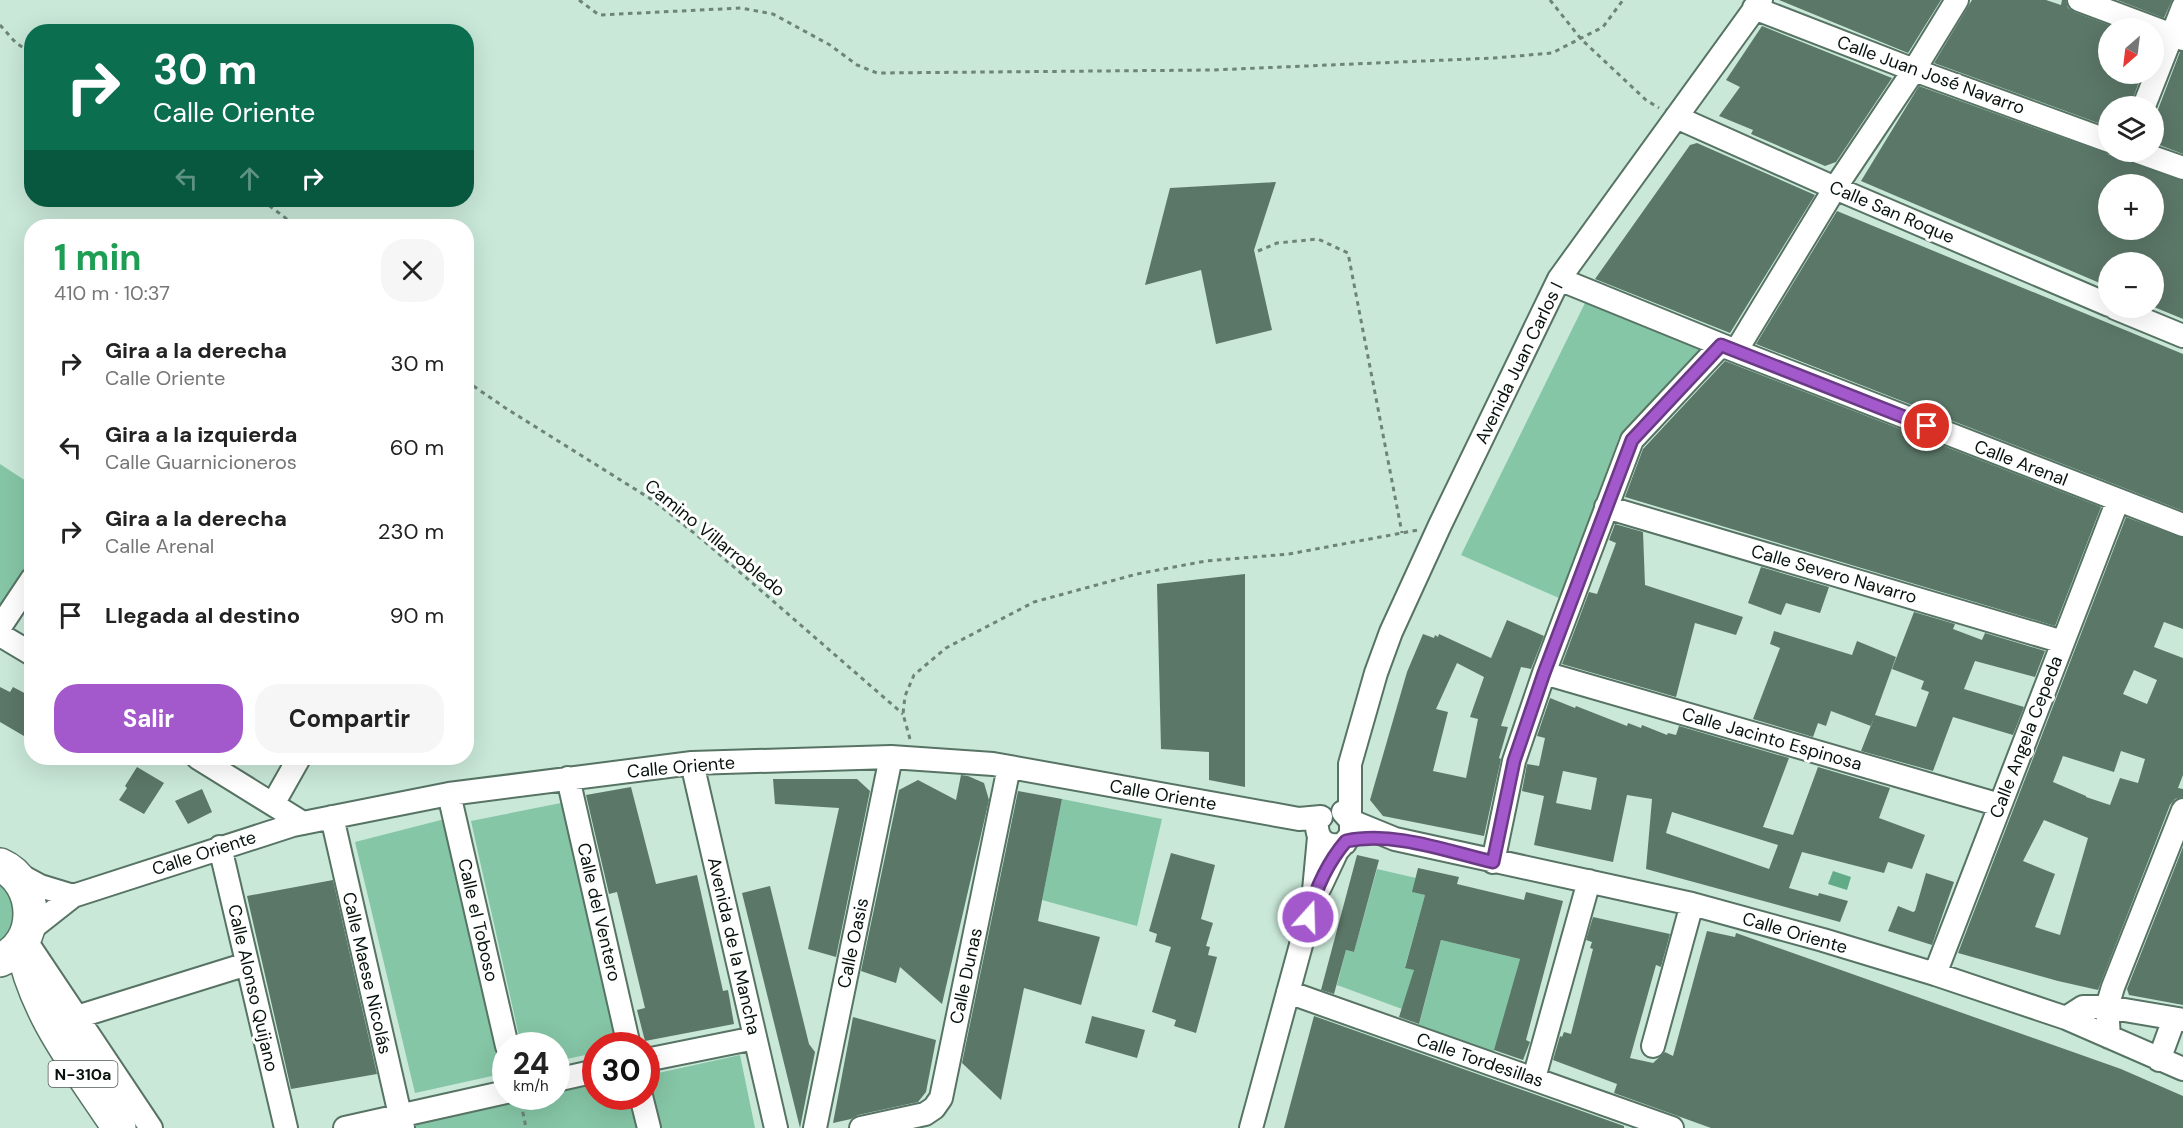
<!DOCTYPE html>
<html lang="es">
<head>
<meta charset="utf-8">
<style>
  :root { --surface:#fff; --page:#f6f6f6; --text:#222; --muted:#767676; --accent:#a359cc }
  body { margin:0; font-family:"DM Sans",sans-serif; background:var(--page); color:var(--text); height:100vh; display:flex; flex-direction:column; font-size:22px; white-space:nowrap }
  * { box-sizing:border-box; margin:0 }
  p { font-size:20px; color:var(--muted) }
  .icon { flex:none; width:33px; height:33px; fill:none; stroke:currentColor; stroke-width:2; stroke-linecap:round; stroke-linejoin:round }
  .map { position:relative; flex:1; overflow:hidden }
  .side { position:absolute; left:24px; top:219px; width:450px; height:546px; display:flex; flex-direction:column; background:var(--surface); border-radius:24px; box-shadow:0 6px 24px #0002 }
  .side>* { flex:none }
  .banner { position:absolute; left:24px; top:24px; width:450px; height:183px; border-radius:24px; box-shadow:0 6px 24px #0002; background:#0b6e4f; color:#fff; overflow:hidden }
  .needle { width:39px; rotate:208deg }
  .tools { position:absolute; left:2098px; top:18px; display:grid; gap:12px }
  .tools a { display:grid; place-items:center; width:66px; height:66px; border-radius:50%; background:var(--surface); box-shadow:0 6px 24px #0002; font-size:30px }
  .speed { position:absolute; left:492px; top:1032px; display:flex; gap:12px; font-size:30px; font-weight:700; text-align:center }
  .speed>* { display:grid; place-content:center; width:78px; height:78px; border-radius:50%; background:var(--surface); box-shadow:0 6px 24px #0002; line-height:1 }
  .speed small { font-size:15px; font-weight:400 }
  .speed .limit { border:9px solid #d22; background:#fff; color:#111 }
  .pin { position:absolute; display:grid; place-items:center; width:51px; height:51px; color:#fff; margin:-26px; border:3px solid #fff; border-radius:50%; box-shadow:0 2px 6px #0007 }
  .me { position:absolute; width:66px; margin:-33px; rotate:20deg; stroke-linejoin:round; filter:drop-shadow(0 0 4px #0008) }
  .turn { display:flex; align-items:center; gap:21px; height:126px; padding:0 30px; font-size:27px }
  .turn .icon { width:78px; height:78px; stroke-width:2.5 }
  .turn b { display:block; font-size:42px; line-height:51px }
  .lanes { display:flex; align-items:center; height:57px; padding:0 30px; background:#0003; justify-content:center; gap:30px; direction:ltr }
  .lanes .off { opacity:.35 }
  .round { display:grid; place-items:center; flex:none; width:63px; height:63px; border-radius:24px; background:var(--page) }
  .summary { display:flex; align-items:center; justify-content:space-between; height:102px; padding:0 30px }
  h1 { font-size:36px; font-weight:700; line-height:45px; color:#1e9e55 }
  .action { display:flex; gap:12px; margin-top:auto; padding:12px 30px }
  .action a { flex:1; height:69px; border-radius:24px; background:var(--accent); color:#fff; font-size:24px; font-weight:700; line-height:69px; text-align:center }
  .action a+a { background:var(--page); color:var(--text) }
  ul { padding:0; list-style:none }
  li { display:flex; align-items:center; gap:18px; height:84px; padding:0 30px }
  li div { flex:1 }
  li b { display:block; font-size:22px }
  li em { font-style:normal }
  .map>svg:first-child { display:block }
  .green { fill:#85c6a6 }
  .water { fill:#61ab88 }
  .building { fill:#5b7768; fill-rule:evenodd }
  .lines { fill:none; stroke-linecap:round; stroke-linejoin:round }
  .minor-casing { stroke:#577364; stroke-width:26 }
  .highway-casing { stroke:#577364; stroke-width:36 }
  .path { stroke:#6e8478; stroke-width:3; stroke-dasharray:4.5 4.5; stroke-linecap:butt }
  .minor { stroke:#fff; stroke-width:22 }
  .highway { stroke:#fff; stroke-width:33 }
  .route-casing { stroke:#6a3a85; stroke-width:15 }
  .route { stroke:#a359cc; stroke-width:10 }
  .labels { text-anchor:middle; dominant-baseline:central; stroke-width:6; stroke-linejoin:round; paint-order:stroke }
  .shield { fill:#fff; stroke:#525a56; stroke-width:1.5 }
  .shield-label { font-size:16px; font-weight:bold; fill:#08130d }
  .street-label { font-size:18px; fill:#08130d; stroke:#fff }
</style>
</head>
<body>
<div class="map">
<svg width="2183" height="1128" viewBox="0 0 2183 1128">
  <rect width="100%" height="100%" fill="#c9e8d8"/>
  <path class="green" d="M1585 303 1700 350 1619 438 1559 598 1461 555Z
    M0 464 32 485 31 594 0 635Z
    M1062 799 1162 819 1137 926 1042 900Z
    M561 803 618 1045 596 1046 595 1053 557 1061 556 1046 521 1045 471 821Z
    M445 819 501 1074 415 1093 355 842Z
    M0 865 30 903 0 960Z
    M1377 869 1416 878 1413 892 1425 895 1405 967 1422 972 1402 1009 1337 985 1346 950 1354 952Z
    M1441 940 1520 959 1494 1052 1419 1025Z
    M740 1055 755 1128H661L649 1075Z
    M595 1083 596 1096 630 1097 637 1128H416L414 1120 529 1097 556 1096 557 1091Z"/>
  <path class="water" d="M1833 871 1851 877 1847 890 1828 884Z"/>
  <path class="building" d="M1779 0H1941L1908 53Z
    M1972 0H2046L2061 5 2062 0H2066L2068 8 2074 12 2117 28H2109V74H2142L2130 106H2109V127L1934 63Z
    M2117 0H2172L2164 18Z
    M1762 26 1892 78 1836 162 1825 166 1751 134 1753 130 1719 116 1740 87 1726 80Z
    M2180 52H2183V154L2154 143V120Z
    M1919 86 2183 181V319L2154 307V262H2109V287L1861 181ZM2109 184H2154V230H2109Z
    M1697 143 1815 195 1730 333 1595 279 1690 145Z
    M1276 182 1254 250 1272 330 1216 344 1201 270 1145 285 1170 188Z
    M1837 211 2183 354V511L1756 344Z
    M1725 361 2101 507 2055 626 1625 497 1643 449Z
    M2126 517 2183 538V629L2164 622 2154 647 2183 658V775L2178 788 2183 789V797L2175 799 2170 805 2098 990 2058 981 1958 953ZM2134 670 2157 680 2147 704 2123 694ZM2121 751 2145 759 2138 783 2120 778 2110 805 2086 797V796L2053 782 2063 756 2114 772ZM2044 820 2088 838 2060 935 2035 927 2055 874 2023 861Z
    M1615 524 1643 532 1645 585 1743 617 1736 635 1695 623 1676 697 1562 664 1589 592 1597 594 1616 543 1609 540Z
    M1761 567 1829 587 1820 613 1786 603 1781 615 1748 603Z
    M1245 574V787L1209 780V752L1161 749 1157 584Z
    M1914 612 1955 624 1953 629 1982 640 1985 633 2045 651 2035 677 1975 661 1964 689 2024 707 2013 735 1953 717 1933 771 1861 751 1875 715 1916 727 1929 692 1921 689 1924 681 1892 669Z
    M1507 620 1544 636 1531 669 1521 667 1501 726 1508 727 1499 758 1501 759 1484 836 1383 816 1370 800 1407 672 1423 634 1434 638 1435 635 1438 637 1439 634 1491 658ZM1457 663 1484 677 1470 717 1478 719 1466 778 1433 771 1448 712 1436 709Z
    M1774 631 1852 655 1857 641 1896 657 1871 726 1831 711 1826 726 1818 723 1813 737 1753 719 1780 648 1770 644Z
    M0 687 10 692 13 687 32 697V723L24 736 0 722Z
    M1550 698 1575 708 1576 706 1627 726 1628 723 1641 728 1642 725 1667 735 1668 733 1676 735 1679 726 1789 758 1763 827 1793 835 1818 767 1890 788 1879 818 1925 835 1912 869 1888 862 1884 873 1802 852 1789 888 1818 896 1819 893 1848 901 1840 922 1646 869 1652 799 1627 795 1613 862 1534 845 1544 796 1522 791 1527 764 1539 766 1545 738 1537 736ZM1563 771 1597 778 1591 810 1556 803ZM1672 812 1778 845 1769 869 1666 833Z
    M137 767 164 783 144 814 119 800 127 788 125 786Z
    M961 775 968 776 984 783 989 800 942 1004 900 967 896 983 861 971 899 790 918 780 956 800Z
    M773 779H857L870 791 836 957 808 949 839 808 775 804Z
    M631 787 656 884 697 875 723 991 728 990 734 1024 645 1041 637 1010 645 1008 617 892 609 894 586 795Z
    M202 789 212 812 188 824 175 801Z
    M1018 791 1062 799 1038 921 1100 937 1081 1005 1024 988 1001 1100 962 1063Z
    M2183 847V1005L2129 995 2127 989Z
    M1171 853 1215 865 1201 919 1213 923 1206 946 1210 947 1208 955 1217 957 1196 1033 1174 1026 1176 1020 1152 1012 1171 947 1155 942 1157 934 1149 931Z
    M1357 855 1379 860 1354 952 1346 950 1334 994 1321 990Z
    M1418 868 1459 877 1457 884 1524 900 1526 892 1563 901 1526 1040 1530 1042 1523 1060 1494 1050 1520 959 1441 940 1419 1024 1399 1017 1414 970 1405 968 1425 895 1412 892Z
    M1926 873 1954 882 1932 945 1888 931 1898 906 1913 912 1915 911Z
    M333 880 377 1074 291 1089 247 896Z
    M770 886 809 1044 815 1052 800 1128 742 893Z
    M1593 917 1670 934 1661 967 1656 965 1630 1058 1653 1063 1665 1052 1673 1056 1707 931 1735 937 1736 933 2121 1069 2183 1096V1128H1711L1614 1093 1617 1084 1553 1060 1560 1036 1562 1037 1564 1032 1571 1034 1593 949 1590 948 1592 942 1586 940Z
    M1092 1016 1145 1030 1137 1058 1085 1043Z
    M1314 1016 1624 1126V1128H1284Z
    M853 1017 936 1040 926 1092 918 1102 858 1115 851 1119 833 1123Z"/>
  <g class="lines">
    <defs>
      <path id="minor" d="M2079 0 2183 39
        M1754 8 1914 70 2109 141
        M2144 106 2183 7
        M1676 117 1835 188 2109 305
        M2138 152 2183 168
        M1559 279 1736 351 2183 525
        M2115 308 2183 336
        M1736 351 1835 188 1914 70 1957 0
        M1606 507 2063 642
        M0 627 32 579
        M0 635 32 654
        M1544 673 2000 805
        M198 758 303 823
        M692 763 776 1128
        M568 778 629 1046
        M449 794 507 1046
        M273 804 299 758
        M332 817 403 1128
        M1350 820V764L1376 673 1391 632 1440 525 1559 279 1761 0
        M1351 821 1395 839 1692 904 1823 940 1935 974 2066 1018 2183 1069
        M1317 827C1318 843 1331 849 1345 843
        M220 847 286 1128
        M1493 862 1514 761 1544 673 1632 440 1721 345
        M14 872 40 886 73 896
        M1320 887 1337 851 1351 835V821L1343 812
        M26 933 73 896 293 825 449 794 692 763 891 757 993 764 1299 819 1321 817
        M30 947 151 1128
        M1935 974 2118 500
        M1288 992 1672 1128
        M77 1017 247 964
        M2066 1018 2083 1007H2107L2183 1020
        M2109 1037 2107 1007 2113 987 2183 810
        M1653 1046 1692 904
        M646 1060 755 1038
        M2159 1060 2174 1019
        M1534 1078 1589 881
        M556 1080 596 1071
        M641 1096 649 1128
        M345 1128 506 1092
        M815 1128 891 757
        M861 1128 925 1114 934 1108 941 1098 1009 767
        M1251 1128 1313 901 1319 837"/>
      <path id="highway" d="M0 865C39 882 41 944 0 960
        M22 943C34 1013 81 1070 119 1128"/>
    </defs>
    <use href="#minor" class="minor-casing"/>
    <use href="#highway" class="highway-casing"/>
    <path class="path" d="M579 0 599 15 741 8 773 14 830 45 857 65 877 73 1212 70 1494 58 1552 53 1603 27 1623 0
      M1550 0 1581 39 1646 100 1659 108
      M0 25 16 43 32 53
      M262 200 296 226
      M1258 251 1277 243 1318 239 1348 253 1402 533
      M466 381 507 409 654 501 704 541 903 714
      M910 739 903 714 905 696 914 675 946 648 1034 602 1137 574 1206 561 1289 554 1418 530
      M521 1103 526 1128"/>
    <use href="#minor" class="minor"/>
    <use href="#highway" class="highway"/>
  </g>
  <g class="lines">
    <defs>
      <path id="route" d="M1308 917C1315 891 1328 862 1346 841 1394 831 1446 851 1493 862L1514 761 1544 673 1632 440 1721 345 1927 426"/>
    </defs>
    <use href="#route" class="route-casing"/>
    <use href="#route" class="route"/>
  </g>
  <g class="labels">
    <rect class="shield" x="48.5" y="1061" width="69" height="26" rx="4.5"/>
    <g class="shield-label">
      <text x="83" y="1074">N-310a</text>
    </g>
    <g class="street-label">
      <text transform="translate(1931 75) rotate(20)">Calle Juan José Navarro</text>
      <text transform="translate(1892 212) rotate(23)">Calle San Roque</text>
      <text transform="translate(1519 363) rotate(-64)">Avenida Juan Carlos I</text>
      <text transform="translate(2021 463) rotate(21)">Calle Arenal</text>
      <text transform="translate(715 538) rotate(39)">Camino Villarrobledo</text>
      <text transform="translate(1834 574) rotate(16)">Calle Severo Navarro</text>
      <text transform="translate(2026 737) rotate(-69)">Calle Angela Cepeda</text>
      <text transform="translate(1772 739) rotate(16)">Calle Jacinto Espinosa</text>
      <text transform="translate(681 767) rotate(-5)">Calle Oriente</text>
      <text transform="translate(1163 795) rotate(10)">Calle Oriente</text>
      <text transform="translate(204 853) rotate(-18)">Calle Oriente</text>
      <text transform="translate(599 912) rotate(77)">Calle del Ventero</text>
      <text transform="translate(478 920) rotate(77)">Calle el Toboso</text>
      <text transform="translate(1795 933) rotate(16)">Calle Oriente</text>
      <text transform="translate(853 943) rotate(-78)">Calle Oasis</text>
      <text transform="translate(734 946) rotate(77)">Avenida de la Mancha</text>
      <text transform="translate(367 973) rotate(77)">Calle Maese Nicolás</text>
      <text transform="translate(966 976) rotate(-78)">Calle Dunas</text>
      <text transform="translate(253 988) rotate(77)">Calle Alonso Quijano</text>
      <text transform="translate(1480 1060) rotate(19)">Calle Tordesillas</text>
    </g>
  </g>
</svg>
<div class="tools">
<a><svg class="needle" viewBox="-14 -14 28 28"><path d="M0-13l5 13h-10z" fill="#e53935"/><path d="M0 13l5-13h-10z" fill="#767676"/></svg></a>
<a><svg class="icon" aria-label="layers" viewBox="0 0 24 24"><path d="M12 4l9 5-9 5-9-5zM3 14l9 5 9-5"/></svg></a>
<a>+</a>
<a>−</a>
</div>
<div class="speed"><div>24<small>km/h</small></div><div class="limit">30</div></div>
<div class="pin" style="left:1927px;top:426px;background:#d93025"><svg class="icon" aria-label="arrive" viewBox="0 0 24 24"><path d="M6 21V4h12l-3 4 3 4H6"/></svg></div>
<svg class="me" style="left:1308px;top:917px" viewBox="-20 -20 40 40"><circle r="17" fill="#a359cc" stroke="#fff" stroke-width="3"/><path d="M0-11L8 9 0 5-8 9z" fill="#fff"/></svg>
<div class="banner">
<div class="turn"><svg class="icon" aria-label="right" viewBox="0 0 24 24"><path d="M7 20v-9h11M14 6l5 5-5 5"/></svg><div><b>30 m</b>Calle Oriente</div></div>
<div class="lanes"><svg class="icon off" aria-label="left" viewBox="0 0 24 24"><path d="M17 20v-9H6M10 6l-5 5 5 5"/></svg><svg class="icon off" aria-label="ahead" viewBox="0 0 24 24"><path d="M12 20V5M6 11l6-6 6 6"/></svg><svg class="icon" aria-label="right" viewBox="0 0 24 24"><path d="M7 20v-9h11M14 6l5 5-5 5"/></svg></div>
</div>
<section class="side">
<div class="summary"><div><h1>1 min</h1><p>410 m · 10:37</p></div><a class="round"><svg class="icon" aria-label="close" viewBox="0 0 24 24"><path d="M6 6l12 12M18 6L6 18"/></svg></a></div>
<ul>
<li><svg class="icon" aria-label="right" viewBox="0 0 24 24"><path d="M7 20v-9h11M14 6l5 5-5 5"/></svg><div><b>Gira a la derecha</b><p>Calle Oriente</p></div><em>30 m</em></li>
<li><svg class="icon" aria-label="left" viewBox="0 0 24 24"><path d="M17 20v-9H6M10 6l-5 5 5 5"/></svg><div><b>Gira a la izquierda</b><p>Calle Guarnicioneros</p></div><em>60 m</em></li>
<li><svg class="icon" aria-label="right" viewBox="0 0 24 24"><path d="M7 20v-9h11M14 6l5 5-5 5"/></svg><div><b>Gira a la derecha</b><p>Calle Arenal</p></div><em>230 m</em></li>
<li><svg class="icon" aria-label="arrive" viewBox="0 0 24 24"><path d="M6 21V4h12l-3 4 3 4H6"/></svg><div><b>Llegada al destino</b></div><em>90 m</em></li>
</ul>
<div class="action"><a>Salir</a><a>Compartir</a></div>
</section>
</div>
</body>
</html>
